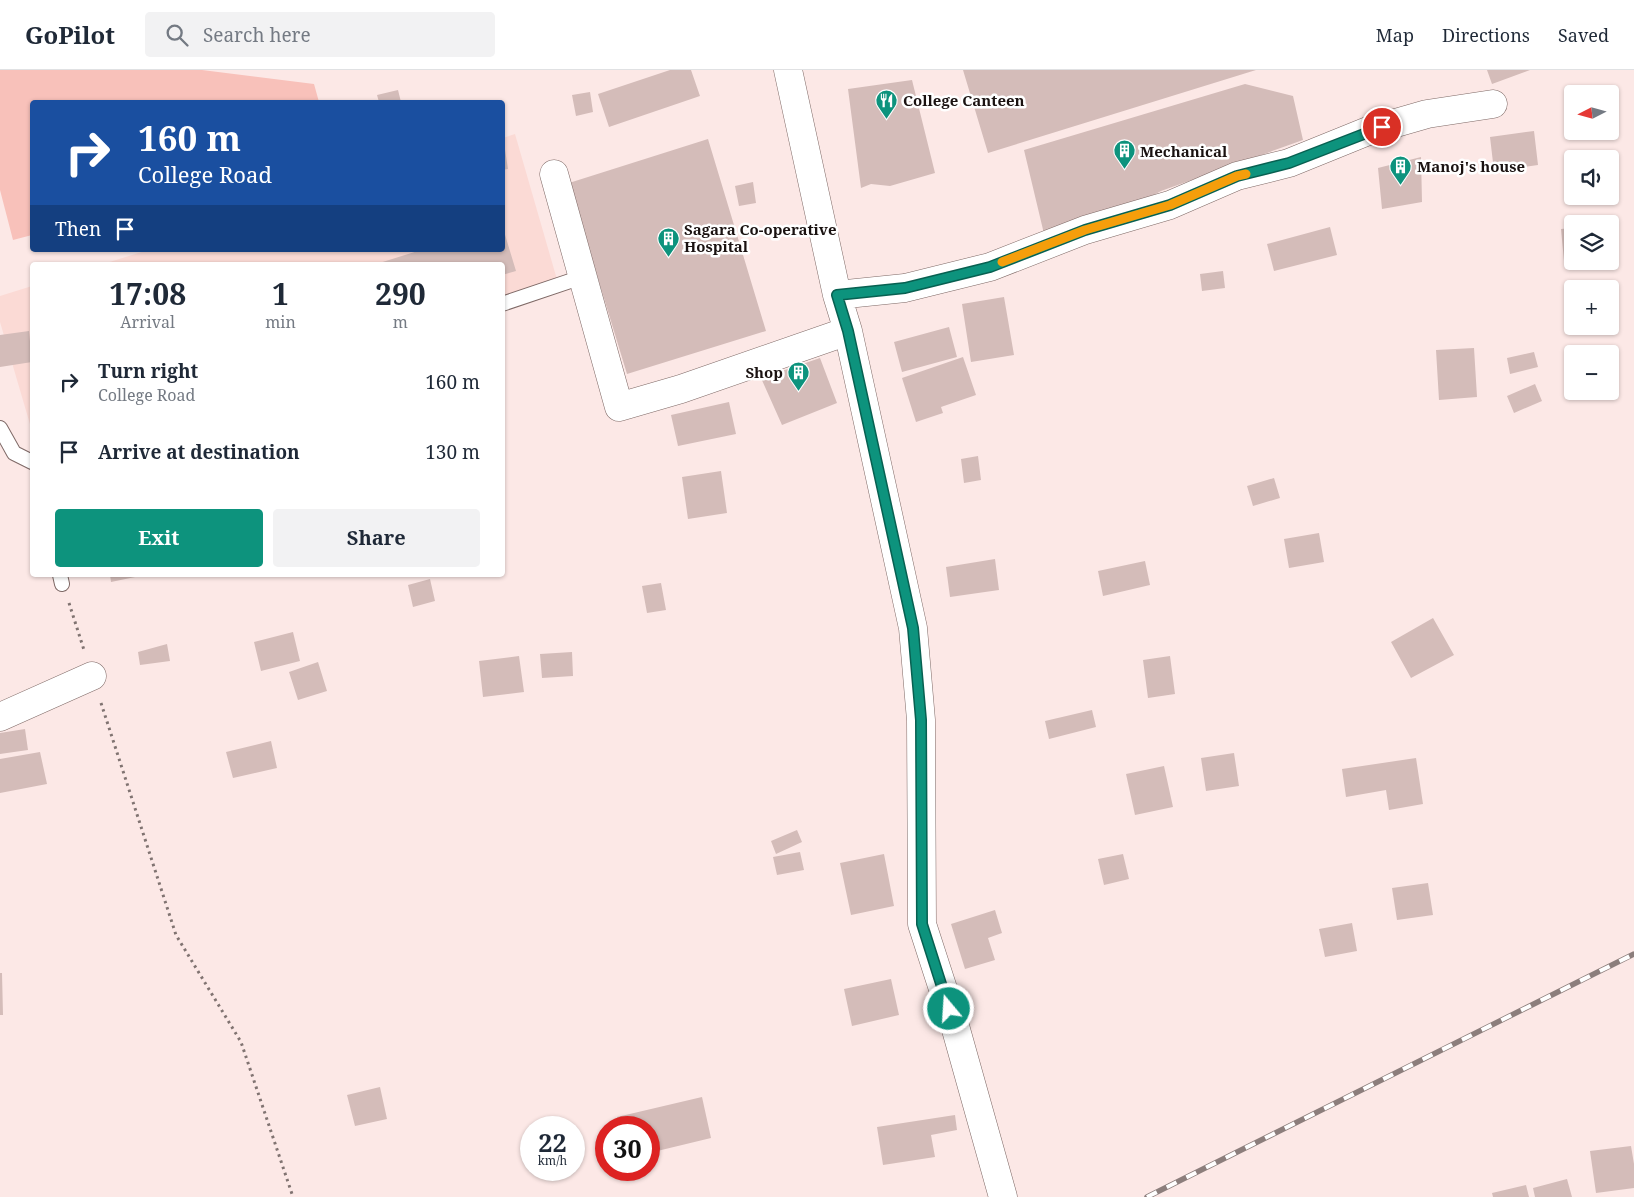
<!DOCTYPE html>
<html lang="en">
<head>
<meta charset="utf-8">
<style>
  :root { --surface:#fff; --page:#f2f2f3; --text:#1f2937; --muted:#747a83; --line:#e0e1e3; --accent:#0d937d }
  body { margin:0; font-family:"Noto Serif",serif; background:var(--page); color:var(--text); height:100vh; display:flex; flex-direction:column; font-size:19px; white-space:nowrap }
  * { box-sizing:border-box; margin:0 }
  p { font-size:16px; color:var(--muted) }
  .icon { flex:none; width:28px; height:28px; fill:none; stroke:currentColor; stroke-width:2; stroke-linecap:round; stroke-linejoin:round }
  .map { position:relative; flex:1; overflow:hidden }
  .details { position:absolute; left:30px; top:192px; width:475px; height:315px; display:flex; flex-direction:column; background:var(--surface); border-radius:5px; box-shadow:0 1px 4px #0004 }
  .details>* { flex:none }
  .top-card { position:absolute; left:30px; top:30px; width:475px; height:152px; border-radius:5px; box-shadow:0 1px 4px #0004; background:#1a4fa0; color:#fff; overflow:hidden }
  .needle { width:32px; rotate:264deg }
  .controls { position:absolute; left:1564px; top:15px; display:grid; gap:10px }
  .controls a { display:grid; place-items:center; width:55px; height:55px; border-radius:5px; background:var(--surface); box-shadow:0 1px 4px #0004; font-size:25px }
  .speed { position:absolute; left:520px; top:1046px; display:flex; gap:10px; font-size:25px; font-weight:700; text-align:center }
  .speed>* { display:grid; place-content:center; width:65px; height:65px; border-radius:50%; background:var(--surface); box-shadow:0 1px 4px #0004; line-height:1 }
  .speed small { font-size:12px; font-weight:400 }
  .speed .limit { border:8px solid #d22; background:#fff; color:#111 }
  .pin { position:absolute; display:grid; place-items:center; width:42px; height:42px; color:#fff; margin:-21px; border:2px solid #fff; border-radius:50%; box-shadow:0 1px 5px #0007 }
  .me { position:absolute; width:55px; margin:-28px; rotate:342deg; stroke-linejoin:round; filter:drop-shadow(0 0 4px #0008) }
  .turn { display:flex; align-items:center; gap:18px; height:105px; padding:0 25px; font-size:22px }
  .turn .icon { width:65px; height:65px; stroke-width:2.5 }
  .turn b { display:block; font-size:35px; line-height:42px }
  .then { display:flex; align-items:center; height:48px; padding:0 25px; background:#0003; gap:10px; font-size:19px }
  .eta { display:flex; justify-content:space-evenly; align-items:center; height:85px; text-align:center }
  .eta b { font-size:30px; font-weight:700; line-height:35px }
  .primary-button { display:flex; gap:10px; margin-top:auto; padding:10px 25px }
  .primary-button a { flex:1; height:58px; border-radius:5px; background:var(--accent); color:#fff; font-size:20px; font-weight:700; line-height:58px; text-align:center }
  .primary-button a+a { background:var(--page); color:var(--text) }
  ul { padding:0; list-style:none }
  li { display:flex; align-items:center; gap:15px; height:70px; padding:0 25px }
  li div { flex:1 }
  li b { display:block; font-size:19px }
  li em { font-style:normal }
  header { display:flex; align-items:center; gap:30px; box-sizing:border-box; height:70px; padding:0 25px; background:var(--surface); border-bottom:1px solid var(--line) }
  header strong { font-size:24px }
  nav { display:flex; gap:28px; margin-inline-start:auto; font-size:18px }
  .search { width:350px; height:45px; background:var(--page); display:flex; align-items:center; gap:12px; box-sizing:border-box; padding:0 18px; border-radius:5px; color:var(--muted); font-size:19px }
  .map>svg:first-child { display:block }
  .built { fill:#fbdad5 }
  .green { fill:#f8c1ba }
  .building { fill:#d4bcb9 }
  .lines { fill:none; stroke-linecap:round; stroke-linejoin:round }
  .lane-casing { stroke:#7e6966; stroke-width:16 }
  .street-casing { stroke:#7e6966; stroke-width:29 }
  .path { stroke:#807371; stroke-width:3; stroke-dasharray:2.5 4; stroke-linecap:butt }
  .lane { stroke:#fff; stroke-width:14 }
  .street { stroke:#fff; stroke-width:28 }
  .rail-casing { stroke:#8c7e7c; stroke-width:5.5 }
  .rail { stroke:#fff; stroke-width:4; stroke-dasharray:11; stroke-linecap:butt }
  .route-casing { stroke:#086051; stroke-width:12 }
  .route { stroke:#0d937d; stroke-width:9 }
  .slow { stroke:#f59e0b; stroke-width:9 }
  .labels { text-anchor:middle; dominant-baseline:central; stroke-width:5; stroke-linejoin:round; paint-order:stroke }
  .poi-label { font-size:15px; font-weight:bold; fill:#1a1211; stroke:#fff; text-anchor:start }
</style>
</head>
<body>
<header>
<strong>GoPilot</strong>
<div class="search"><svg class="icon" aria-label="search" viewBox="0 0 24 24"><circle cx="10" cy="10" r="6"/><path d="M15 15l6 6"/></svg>Search here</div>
<nav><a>Map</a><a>Directions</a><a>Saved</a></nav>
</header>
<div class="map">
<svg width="1634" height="1127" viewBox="0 0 1634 1127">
  <rect width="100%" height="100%" fill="#fce8e6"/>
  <path class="built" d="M515 64 558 213 503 230 502 195H100L148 180H502L503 68Z
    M32 216V361L0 252V226Z"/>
  <path class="green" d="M0 0H202L314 14 319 32H32V165L13 170 0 120Z"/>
  <path class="building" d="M670 0H691L700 26 609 57 598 24Z
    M963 0H1256L988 83Z
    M1487 0H1530L1492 14Z
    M912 10 935 103 890 116 871 114 861 118 848 19Z
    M1245 14 1293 26 1303 70 1161 121 1092 159 1045 168 1024 80Z
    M398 20 401 32H379L377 25Z
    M590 22 593 42 576 46 572 25Z
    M1534 61 1538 95 1494 101 1490 67Z
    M708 69 766 261 627 304 569 113Z
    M502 73H504L508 99 502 100Z
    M1421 87 1422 132 1382 139 1378 98Z
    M753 112 756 133 739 136 735 116Z
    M1330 157 1337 185 1274 201 1267 174Z
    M503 158 516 201 502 205V195H373L421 180H502Z
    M1572 158V190L1564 191 1561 159Z
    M1223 201 1225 218 1202 221 1200 204Z
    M1004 227 1014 285 971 292 962 234Z
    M949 257 957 287 902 302 894 272Z
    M29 261 32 292 0 297V265Z
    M1474 278 1477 327 1439 330 1436 280Z
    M1534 282 1538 297 1510 304 1507 288Z
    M963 287 976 325 941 337 943 343 916 352 902 308Z
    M820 288 837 333 782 355 761 308Z
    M1535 314 1542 331 1514 343 1507 326Z
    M729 332 736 364 678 376 671 345Z
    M978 386 981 410 964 413 961 389Z
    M721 401 727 443 688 449 682 407Z
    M1274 408 1280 428 1253 436 1247 416Z
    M1319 463 1324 492 1289 498 1284 469Z
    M995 489 999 520 950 527 946 497Z
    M1145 491 1150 515 1103 526 1098 501Z
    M110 505H140V506L111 512Z
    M430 509 435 531 413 537 408 515Z
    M661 513 666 540 647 543 642 516Z
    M1433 548 1454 585 1411 608 1391 572Z
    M293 562 300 591 261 601 254 572Z
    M167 574 170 591 140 595 138 582Z
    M572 582 573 606 542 608 540 584Z
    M519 586 524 622 483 627 479 591Z
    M1170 586 1175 624 1148 628 1143 590Z
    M318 592 327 621 298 630 289 602Z
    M1092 640 1096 657 1049 669 1045 651Z
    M25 659 28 680 0 684V663Z
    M271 671 277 698 233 708 226 682Z
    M40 682 47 714 0 723V689Z
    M1234 683 1239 716 1206 721 1201 688Z
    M1416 688 1423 734 1389 740 1386 720 1346 727 1342 699Z
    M1164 696 1173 737 1135 745 1126 704Z
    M797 760 802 772 776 784 771 771Z
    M800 782 804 800 777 805 773 787Z
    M884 784 894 836 851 845 840 793Z
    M1123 784 1129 809 1104 815 1098 789Z
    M1428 813 1433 845 1397 850 1392 818Z
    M995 840 1002 863 988 868 995 890 965 899 951 854Z
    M1352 853 1357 881 1325 887 1319 859Z
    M0 903H2L3 945H0Z
    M891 909 899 945 852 956 844 919Z
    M380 1017 387 1049 355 1056 347 1025Z
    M702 1027 711 1068 649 1083V1058H619L617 1047Z
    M955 1045 957 1060 931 1065 935 1087 883 1095 877 1057Z
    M1631 1076 1634 1094V1118L1596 1123 1590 1081Z
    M1567 1109 1572 1127H1535L1533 1118Z
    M1526 1115 1529 1127H1493L1492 1123Z"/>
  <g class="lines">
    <defs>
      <path id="lane" d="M502 234 582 207
        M0 358 14 383 32 392
        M60 505 62 514"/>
      <path id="street" d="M788 0 837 225 848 261 913 558 921 650 922 854 955 956 1003 1127
        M554 104 619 337 681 319 848 261
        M837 225 905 218 990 197 1085 160 1170 135 1237 106 1289 93 1368 61 1427 44 1493 34
        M0 647 92 606"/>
    </defs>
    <use href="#lane" class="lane-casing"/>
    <use href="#street" class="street-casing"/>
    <path class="path" d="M69 533 84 580
      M101 633 176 865 241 972 293 1127"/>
    <use href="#lane" class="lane"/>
    <use href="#street" class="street"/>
    <defs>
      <path id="rail" d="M1147 1127 1634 884"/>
    </defs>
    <use href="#rail" class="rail-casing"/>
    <use href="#rail" class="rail"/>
  </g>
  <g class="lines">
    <defs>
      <path id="route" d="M949 939 922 854 921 650 913 558 848 261 837 225 905 218 990 197 1085 160 1170 135 1237 106 1289 93 1382 57"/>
    </defs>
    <use href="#route" class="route-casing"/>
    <use href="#route" class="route"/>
    <path class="slow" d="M1002 192 1085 160 1170 135 1237 106 1246 104"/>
  </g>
  <defs>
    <symbol id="restaurant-pin" viewBox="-11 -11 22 30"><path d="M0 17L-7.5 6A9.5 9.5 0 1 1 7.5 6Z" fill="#0d937d" stroke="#fff"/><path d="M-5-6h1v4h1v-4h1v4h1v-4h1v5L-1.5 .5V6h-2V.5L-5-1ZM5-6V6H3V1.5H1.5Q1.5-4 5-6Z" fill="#fff"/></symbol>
    <symbol id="building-pin" viewBox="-11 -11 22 30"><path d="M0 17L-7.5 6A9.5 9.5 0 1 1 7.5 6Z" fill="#0d937d" stroke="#fff"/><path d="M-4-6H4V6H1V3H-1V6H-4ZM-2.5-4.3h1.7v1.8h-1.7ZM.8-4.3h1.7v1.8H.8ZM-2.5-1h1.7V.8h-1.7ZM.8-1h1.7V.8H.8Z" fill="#fff"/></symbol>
  </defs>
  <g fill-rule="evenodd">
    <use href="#restaurant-pin" x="874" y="18" width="25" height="34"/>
    <use href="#building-pin" x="1112" y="68" width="25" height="34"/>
    <use href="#building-pin" x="1388" y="84" width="25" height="34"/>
    <use href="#building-pin" x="656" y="156" width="25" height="34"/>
    <use href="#building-pin" x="786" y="290" width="25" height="34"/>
  </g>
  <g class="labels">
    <g class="poi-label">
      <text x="903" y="30">College Canteen</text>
      <text x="1140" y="81">Mechanical</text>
      <text x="1417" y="96">Manoj's house</text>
      <text x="684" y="159">Sagara Co-operative<tspan x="684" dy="17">Hospital</tspan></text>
      <text x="783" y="302" text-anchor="end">Shop</text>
    </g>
  </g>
</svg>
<div class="controls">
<a><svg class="needle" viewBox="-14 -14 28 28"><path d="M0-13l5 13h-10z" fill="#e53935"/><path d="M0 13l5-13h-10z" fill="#747a83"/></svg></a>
<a><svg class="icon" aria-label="sound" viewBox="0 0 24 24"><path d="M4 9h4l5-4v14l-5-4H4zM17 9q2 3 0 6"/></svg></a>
<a><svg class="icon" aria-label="layers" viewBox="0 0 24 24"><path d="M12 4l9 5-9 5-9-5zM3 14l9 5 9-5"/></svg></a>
<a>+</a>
<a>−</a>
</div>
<div class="speed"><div>22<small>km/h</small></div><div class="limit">30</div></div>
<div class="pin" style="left:1382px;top:57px;background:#d93025"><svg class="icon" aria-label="arrive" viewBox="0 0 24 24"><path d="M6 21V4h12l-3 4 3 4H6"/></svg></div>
<svg class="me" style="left:949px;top:939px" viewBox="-20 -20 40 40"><circle r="17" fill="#0d937d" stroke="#fff" stroke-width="3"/><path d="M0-11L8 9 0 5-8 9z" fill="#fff"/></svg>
<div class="top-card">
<div class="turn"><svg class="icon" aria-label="right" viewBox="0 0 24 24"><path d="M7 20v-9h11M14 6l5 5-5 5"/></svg><div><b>160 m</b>College Road</div></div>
<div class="then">Then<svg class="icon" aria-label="arrive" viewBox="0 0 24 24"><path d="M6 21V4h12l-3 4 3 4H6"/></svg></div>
</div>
<section class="details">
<div class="eta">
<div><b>17:08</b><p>Arrival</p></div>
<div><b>1</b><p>min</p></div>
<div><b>290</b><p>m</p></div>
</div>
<ul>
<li><svg class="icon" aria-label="right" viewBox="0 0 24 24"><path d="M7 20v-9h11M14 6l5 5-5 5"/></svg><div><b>Turn right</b><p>College Road</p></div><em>160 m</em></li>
<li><svg class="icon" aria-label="arrive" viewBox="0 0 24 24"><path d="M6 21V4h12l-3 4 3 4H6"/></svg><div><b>Arrive at destination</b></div><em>130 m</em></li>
</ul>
<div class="primary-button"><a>Exit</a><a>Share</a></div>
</section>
</div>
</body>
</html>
